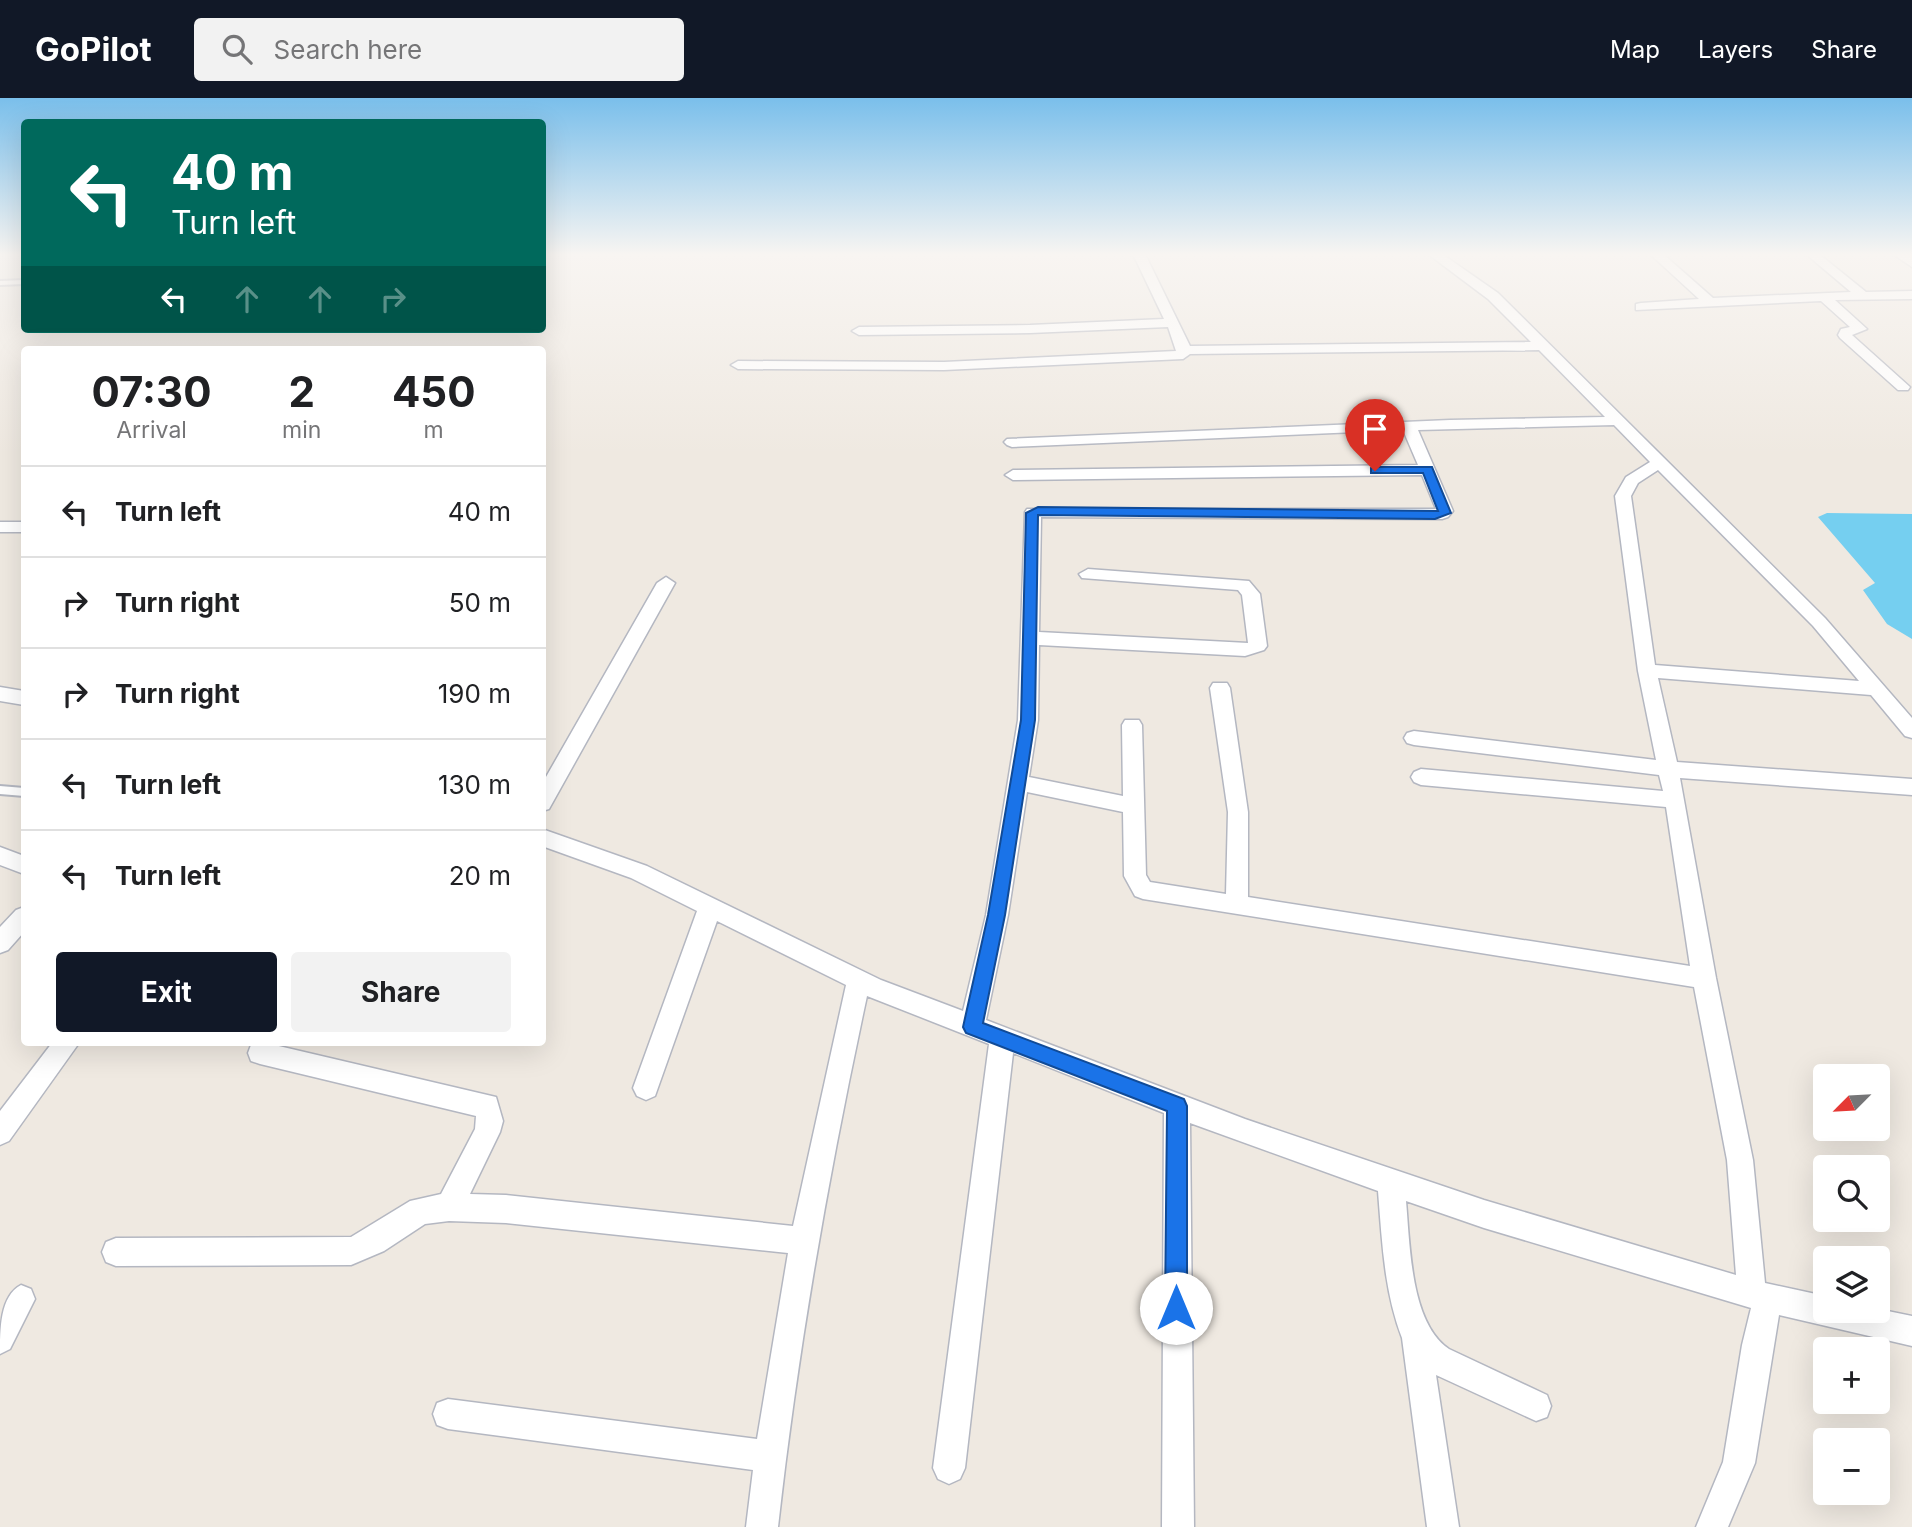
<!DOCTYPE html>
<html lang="en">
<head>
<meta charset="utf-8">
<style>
  :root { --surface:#fff; --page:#f2f2f2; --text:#202124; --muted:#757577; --line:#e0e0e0; --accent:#111827 }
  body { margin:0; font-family:Inter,sans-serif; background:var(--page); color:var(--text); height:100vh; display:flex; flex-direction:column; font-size:26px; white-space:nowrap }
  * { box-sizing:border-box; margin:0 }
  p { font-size:23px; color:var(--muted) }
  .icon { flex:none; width:38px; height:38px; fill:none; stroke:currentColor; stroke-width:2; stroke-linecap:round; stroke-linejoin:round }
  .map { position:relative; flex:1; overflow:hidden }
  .details { position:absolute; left:21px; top:248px; width:525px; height:700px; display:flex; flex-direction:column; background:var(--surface); border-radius:7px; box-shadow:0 7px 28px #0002 }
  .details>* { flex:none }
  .top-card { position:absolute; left:21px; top:21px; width:525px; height:214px; border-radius:7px; box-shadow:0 7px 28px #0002; background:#00695c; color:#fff; overflow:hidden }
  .needle { width:46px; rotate:246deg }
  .fabs { position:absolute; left:1813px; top:966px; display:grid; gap:14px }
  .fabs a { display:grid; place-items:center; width:77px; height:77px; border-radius:7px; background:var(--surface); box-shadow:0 7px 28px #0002; font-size:35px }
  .pin { position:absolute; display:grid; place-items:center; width:60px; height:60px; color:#fff; margin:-72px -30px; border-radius:50% 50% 50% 0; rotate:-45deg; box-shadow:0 0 7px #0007 }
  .pin .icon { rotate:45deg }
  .me { position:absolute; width:77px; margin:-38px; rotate:0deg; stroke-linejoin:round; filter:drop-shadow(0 0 5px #0008) }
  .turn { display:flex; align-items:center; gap:24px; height:147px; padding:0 35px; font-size:32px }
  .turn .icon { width:91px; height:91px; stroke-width:2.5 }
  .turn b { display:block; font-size:49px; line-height:60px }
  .lanes { display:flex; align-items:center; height:66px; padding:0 35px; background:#0003; justify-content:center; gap:35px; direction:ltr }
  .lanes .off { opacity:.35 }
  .eta { display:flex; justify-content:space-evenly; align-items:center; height:119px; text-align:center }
  .eta b { font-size:42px; font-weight:700; line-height:49px }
  .button { display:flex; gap:14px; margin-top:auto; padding:14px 35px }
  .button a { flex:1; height:80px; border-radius:7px; background:var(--accent); color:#fff; font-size:28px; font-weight:700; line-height:80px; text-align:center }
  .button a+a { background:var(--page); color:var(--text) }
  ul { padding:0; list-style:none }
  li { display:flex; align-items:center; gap:21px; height:91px; padding:0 35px; border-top:2px solid var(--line) }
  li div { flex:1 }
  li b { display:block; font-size:26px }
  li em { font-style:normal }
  header { display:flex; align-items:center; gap:42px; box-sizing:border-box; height:98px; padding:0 35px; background:var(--accent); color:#fff }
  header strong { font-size:33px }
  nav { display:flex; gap:38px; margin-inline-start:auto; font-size:24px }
  .search { width:490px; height:63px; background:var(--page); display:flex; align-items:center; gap:18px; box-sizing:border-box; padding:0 24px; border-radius:7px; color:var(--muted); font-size:26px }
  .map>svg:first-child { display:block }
  .water { fill:#75cff0 }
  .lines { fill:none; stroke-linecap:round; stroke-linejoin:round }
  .lane-casing { stroke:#b4b7c1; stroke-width:4 }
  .street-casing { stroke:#b4b7c1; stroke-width:3 }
  .lane { fill:#fff; fill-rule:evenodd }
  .street { fill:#fff; fill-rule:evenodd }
  .route { fill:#1a73e8; stroke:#114b97; stroke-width:2 }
</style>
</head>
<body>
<header>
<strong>GoPilot</strong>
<div class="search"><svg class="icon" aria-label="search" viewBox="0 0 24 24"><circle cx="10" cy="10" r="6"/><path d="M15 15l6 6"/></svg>Search here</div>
<nav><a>Map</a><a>Layers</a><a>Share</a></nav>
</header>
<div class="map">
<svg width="1912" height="1429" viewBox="0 0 1912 1429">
  <rect width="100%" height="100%" fill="#efe9e1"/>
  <path class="water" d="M1827 415 1912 416V541L1887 526 1863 492 1875 485 1818 419Z"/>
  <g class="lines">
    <defs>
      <path id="lane" d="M24 182V186L0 187V183Z
        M0 688 24 690V698L0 696Z"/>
      <path id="street" d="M1133 156H1145L1190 248 1531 244 1488 201 1428 156H1442L1498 195 1825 520 1912 620V640L1905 638 1871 597 1658 580 1677 664 1912 681V697L1680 680 1716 880 1753 1062 1765 1185 1825 1198V1213H1878V1211L1912 1218V1248L1779 1217 1755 1365 1728 1429H1696L1723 1364 1742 1247 1751 1210 1484 1130 1406 1103C1410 1146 1410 1225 1449 1251L1547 1297 1551 1308 1547 1319 1536 1323 1436 1277 1459 1429H1427L1402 1240C1384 1193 1382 1143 1378 1093L1190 1025 1194 1429H1162L1164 1015 1013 955 965 1370 960 1381 949 1386 938 1381 933 1370 989 946 867 898C829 1074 798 1249 778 1429H746L753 1372 448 1331 437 1327 433 1316 437 1305 448 1301 757 1341 788 1155 506 1125 449 1123 425 1126 384 1153 351 1167 116 1168 106 1164 102 1154 106 1144 116 1140 351 1139 410 1103 441 1096 475 1031 476 1018 260 966 251 963 248 955 251 947 266 945 496 999 503 1023 500 1034 470 1096 506 1097 793 1128 846 887 717 823 655 998 646 1002 637 998 633 990 697 813 631 780 542 748V731L647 768 881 882 963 913 986 817 1018 622 1025 414 1027 411H1436L1422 377 1013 382 1005 377 1013 372 1418 367 1403 332 1012 349 1007 347 1004 344 1007 341 1450 322 1605 319 1539 252 1190 256 1183 261 944 272 738 271 731 267 738 263 944 264 1176 253 1168 229 1030 235 859 237 852 233 859 229 1030 227 1164 221ZM1614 327 1650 364 1626 379 1615 398 1638 573 1656 662 1414 633 1407 635 1404 640 1407 645 1414 647 1659 677 1663 693 1421 671 1414 674 1411 679 1414 684 1421 687 1666 709 1690 868 1248 799V714L1230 590 1227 585H1213L1210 590 1228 714 1226 796 1150 784 1146 777 1142 627 1139 622H1125L1122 627 1123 698 1029 679 1038 622 1039 547 1245 558 1264 552 1267 548 1260 496 1249 483 1088 471 1079 476 1082 480 1238 492 1242 497 1248 545 1039 534 1041 419 1442 421 1448 419 1453 413 1418 332ZM1658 372 1813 528 1859 583 1655 567 1631 398 1638 385ZM1027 694 1123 714 1124 778 1135 798 1143 801 1694 889 1727 1062 1736 1177 1484 1102 1245 1021 986 922 1008 817Z
        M1650 156H1663L1713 200 1851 194 1806 156H1819L1866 194 1912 193V201L1835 202 1867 231 1852 237 1910 289 1908 292H1898L1840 240 1838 237 1841 231 1850 229 1821 203 1636 212V206L1641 205 1699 201Z
        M1893 156H1907L1912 159V169Z
        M0 424H24V434H0Z
        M666 479 675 485 549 711 542 713V686L657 485Z
        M0 589 24 593V607L0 603Z
        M0 749 24 758V776L0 767Z
        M24 809V834L8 852 0 855V829L16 812Z
        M52 945H79L9 1043 0 1047V1013Z
        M21 1187 31 1191 35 1201 10 1251 0 1256C0 1231 0 1198 21 1187Z"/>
    </defs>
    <use href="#lane" class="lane-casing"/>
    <use href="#street" class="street-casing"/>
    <use href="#lane" class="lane"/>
    <use href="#street" class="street"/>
  </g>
  <linearGradient id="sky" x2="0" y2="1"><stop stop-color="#7abfeb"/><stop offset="0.44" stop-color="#f8f5f2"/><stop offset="1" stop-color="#f8f5f2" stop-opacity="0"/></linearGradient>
  <rect width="1912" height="356" fill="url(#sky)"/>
  <path class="route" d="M1375 369H1432L1451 415 1435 421 1038 417 1035 622 1005 817 983 925 1184 1001 1187 1008V1210L1184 1218 1176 1221 1168 1218 1165 1210 1167 1013 966 935 963 929 988 817 1021 622 1026 415 1038 409 1438 413 1423 375H1371V370Z"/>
</svg>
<div class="fabs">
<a><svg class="needle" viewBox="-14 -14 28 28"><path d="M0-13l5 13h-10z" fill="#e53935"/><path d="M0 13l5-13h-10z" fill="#757577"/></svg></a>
<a><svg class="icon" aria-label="search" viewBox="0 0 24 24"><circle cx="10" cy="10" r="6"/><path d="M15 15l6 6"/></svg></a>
<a><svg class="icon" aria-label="layers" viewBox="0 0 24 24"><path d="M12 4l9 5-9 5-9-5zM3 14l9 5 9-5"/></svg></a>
<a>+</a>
<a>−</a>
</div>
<div class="pin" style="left:1375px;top:373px;background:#d93025"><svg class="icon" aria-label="arrive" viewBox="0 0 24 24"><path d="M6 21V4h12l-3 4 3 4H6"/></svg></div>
<svg class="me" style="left:1176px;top:1210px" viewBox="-20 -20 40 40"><circle r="19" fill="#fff"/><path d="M0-13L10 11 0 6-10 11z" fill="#1a73e8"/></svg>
<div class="top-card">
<div class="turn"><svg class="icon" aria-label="left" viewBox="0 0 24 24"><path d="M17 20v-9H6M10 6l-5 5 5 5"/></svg><div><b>40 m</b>Turn left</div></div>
<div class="lanes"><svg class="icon" aria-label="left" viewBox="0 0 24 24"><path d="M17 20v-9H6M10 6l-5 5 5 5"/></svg><svg class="icon off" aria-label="ahead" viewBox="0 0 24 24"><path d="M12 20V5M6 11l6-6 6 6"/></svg><svg class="icon off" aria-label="ahead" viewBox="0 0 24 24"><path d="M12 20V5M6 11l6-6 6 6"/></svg><svg class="icon off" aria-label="right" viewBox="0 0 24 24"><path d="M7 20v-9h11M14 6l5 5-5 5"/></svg></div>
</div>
<section class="details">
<div class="eta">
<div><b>07:30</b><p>Arrival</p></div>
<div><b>2</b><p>min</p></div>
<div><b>450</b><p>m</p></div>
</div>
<ul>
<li><svg class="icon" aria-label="left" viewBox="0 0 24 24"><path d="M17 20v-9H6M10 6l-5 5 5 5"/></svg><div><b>Turn left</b></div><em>40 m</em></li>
<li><svg class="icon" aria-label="right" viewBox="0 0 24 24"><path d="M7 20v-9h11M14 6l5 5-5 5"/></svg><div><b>Turn right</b></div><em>50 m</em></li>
<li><svg class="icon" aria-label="right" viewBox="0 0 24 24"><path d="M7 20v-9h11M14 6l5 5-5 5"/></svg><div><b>Turn right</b></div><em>190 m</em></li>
<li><svg class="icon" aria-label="left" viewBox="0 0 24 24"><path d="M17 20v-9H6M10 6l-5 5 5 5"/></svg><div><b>Turn left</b></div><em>130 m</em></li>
<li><svg class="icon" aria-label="left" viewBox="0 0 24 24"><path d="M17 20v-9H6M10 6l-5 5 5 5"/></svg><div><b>Turn left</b></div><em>20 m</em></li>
</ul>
<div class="button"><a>Exit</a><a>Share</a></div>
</section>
</div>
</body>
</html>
